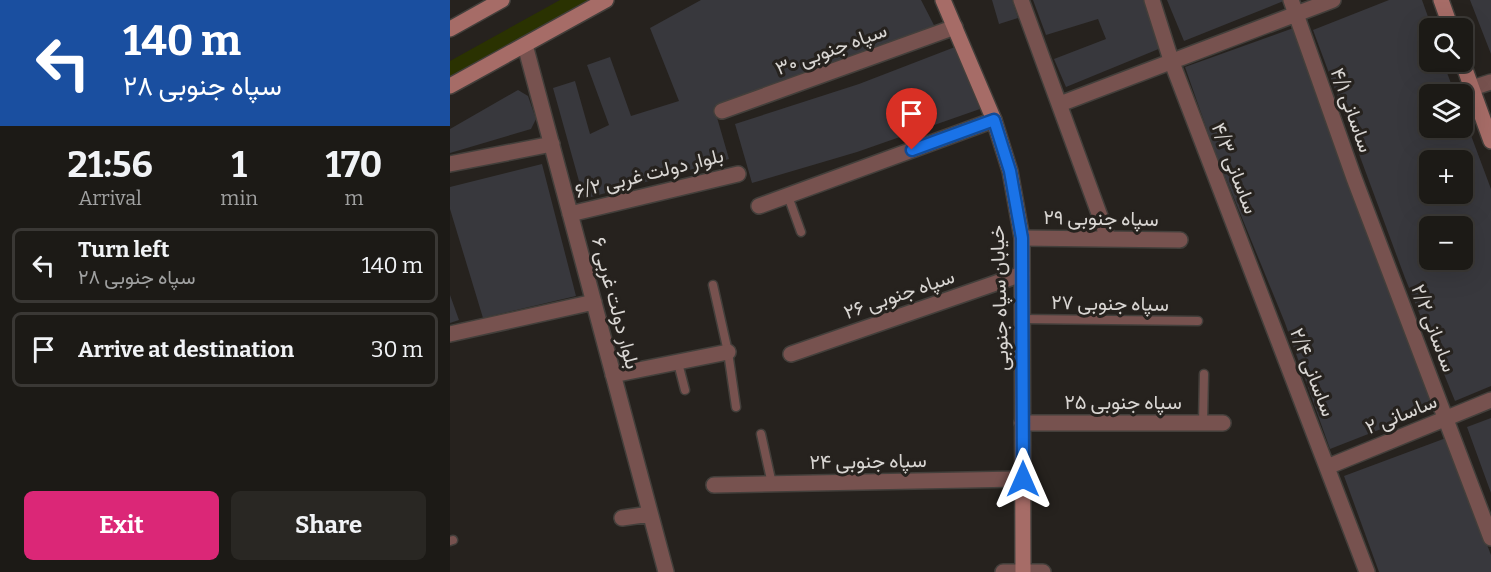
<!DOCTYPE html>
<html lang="en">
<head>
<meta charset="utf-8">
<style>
  :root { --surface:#1c1a16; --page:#292723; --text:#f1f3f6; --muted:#a0a1a1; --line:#3a3835; --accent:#db2777 }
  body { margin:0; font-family:Bitter,Vazirmatn,serif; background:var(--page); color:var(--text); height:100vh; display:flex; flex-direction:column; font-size:22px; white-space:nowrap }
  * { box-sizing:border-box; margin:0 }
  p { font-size:20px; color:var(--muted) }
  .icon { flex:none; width:33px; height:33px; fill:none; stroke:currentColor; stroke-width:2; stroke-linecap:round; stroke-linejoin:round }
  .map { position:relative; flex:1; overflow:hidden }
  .drawer { display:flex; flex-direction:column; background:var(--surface); width:450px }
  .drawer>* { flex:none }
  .top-card { background:#1a4fa0; color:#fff; overflow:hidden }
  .tools { position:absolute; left:969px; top:18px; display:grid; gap:12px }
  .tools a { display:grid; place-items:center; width:54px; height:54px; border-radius:9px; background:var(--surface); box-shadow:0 6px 24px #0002,0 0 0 2px var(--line); font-size:30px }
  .pin { position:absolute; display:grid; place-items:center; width:51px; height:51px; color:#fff; margin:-62px -26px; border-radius:50% 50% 50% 0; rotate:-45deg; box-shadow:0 0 6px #0007 }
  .pin .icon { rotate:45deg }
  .me { position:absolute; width:66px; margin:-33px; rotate:0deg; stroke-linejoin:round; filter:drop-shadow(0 0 4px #0008) }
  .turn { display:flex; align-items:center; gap:21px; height:126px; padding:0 24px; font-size:27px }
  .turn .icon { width:78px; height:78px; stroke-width:2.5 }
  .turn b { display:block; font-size:42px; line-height:51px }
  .eta { display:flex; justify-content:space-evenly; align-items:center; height:102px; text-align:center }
  .eta b { font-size:36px; font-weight:700; line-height:42px }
  .cta { display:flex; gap:12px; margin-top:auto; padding:12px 24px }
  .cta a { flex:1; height:69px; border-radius:9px; background:var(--accent); color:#fff; font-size:24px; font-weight:700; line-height:69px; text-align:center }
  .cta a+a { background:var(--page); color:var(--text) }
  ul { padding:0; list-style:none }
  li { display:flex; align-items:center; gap:18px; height:75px; margin:0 12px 9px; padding:0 12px; border:3px solid var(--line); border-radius:9px }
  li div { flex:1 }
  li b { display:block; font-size:22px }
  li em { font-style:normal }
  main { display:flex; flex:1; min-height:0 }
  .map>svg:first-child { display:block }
  .green { fill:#2a3201 }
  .building { fill:#38383d; fill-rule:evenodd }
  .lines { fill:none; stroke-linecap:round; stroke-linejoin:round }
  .lane-casing { stroke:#433f3b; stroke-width:11 }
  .street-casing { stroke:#433f3b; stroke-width:18 }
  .secondary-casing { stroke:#433f3b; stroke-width:18 }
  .lane { stroke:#77524f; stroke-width:8 }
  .street { stroke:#77524f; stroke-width:15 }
  .secondary { stroke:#a66c67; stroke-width:15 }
  .route-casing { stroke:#114b97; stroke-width:15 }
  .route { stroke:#1a73e8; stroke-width:10 }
  .labels { text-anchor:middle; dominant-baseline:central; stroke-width:6; stroke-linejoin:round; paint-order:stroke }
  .street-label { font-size:20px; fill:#d9d6d3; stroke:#26221e }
</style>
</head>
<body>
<main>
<section class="drawer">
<div class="top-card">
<div class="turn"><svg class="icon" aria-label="left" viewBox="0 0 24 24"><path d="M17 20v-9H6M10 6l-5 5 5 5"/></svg><div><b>140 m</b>۲۸ سپاه جنوبی</div></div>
</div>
<div class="eta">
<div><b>21:56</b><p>Arrival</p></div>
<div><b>1</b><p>min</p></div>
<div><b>170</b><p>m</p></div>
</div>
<ul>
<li><svg class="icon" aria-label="left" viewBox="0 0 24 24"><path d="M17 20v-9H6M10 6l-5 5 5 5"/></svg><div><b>Turn left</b><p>۲۸ سپاه جنوبی</p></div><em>140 m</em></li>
<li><svg class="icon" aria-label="arrive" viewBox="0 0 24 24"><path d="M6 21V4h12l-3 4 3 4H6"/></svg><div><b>Arrive at destination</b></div><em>30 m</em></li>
</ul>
<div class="cta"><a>Exit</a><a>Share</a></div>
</section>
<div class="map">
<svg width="1041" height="572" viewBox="0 0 1041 572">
  <rect width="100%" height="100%" fill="#26221e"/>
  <path class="green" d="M110 0H147L0 84V61Z"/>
  <path class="building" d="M251 0H471L486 29 346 82 264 107 279 159 134 199 103 88 125 81 140 134 159 125 137 65 160 57 181 116 229 101 200 28Z
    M542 0H562L568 18 549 24Z
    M583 0H696L711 48 616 87 604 59 656 39 648 19 596 35Z
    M717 0H836L734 41Z
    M939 0H972L982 28 980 62H993L1005 94H980V128H1012L1013 114 1041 189V386L1005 401 955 278 863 30ZM980 160H1012V194H980ZM980 226H1012V260H980Z
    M1020 0H1041V54Z
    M849 26 984 400 977 411 880 449 835 323 763 147 735 67Z
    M505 47 530 109 407 152 302 183 285 124 409 84Z
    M68 90 78 96 86 119 81 129 0 153V129Z
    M92 164 126 296 33 318 0 209V187Z
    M0 295 9 320 0 323Z
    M1041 418V493L1017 427Z
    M996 438 1041 555V572H929L894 476Z"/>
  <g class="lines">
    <defs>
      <path id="lane" d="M338 196 351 232
        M263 285 278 352 286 407
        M572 319 748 321
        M228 363 235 390
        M753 423 754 374
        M311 434 322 484
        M0 541 3 540"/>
      <path id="street" d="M571 0 658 238
        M702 0 721 60 917 572
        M841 0 904 178 1041 538
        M75 45 216 572
        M1022 88 1041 82
        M610 104 883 0
        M272 111 505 27
        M0 164 102 144
        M309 206 544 120
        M120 214 288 174
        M572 238 730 240
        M0 334 144 302
        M341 354 572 274
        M163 375 278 352
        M572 423H773
        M877 467 1041 400
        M264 485 573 479
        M172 518 200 514
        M553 572H593"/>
      <path id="secondary" d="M493 0 544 120 560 171 572 238 573 572
        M991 0 1001 28
        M0 29 52 0
        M1012 61 1041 141
        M0 86 156 0"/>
    </defs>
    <use href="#lane" class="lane-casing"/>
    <use href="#street" class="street-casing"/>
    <use href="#secondary" class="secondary-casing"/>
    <use href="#lane" class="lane"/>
    <use href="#street" class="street"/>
    <use href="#secondary" class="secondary"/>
  </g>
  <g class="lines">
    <defs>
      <path id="route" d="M462 150 544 120 560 171 572 238 573 479"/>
    </defs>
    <use href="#route" class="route-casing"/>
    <use href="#route" class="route"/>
  </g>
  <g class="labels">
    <g class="street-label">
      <text transform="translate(381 49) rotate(-20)">۳۰ سپاه جنوبی</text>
      <text transform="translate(902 110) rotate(70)">۴/۱ ساسانی</text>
      <text transform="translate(785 168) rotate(69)">۴/۳ ساسانی</text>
      <text transform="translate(199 173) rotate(-14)">بلوار دولت غربی ۶/۲</text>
      <text transform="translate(651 218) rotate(1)">۲۹ سپاه جنوبی</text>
      <text transform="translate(449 294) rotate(-19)">۲۶ سپاه جنوبی</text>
      <text transform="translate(549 298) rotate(-92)">خیابان سپاه جنوبی</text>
      <text transform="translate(166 303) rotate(75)">بلوار دولت غربی ۶</text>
      <text transform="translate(660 303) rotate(1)">۲۷ سپاه جنوبی</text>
      <text transform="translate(984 328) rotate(69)">۲/۲ ساسانی</text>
      <text transform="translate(863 372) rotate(69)">۲/۴ ساسانی</text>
      <text x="673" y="402">۲۵ سپاه جنوبی</text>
      <text transform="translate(951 414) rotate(-22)">۲ ساسانی</text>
      <text transform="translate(418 461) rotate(-1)">۲۴ سپاه جنوبی</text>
    </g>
  </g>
</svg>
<div class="tools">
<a><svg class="icon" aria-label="search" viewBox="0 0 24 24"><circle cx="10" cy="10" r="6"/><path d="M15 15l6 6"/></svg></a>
<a><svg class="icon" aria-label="layers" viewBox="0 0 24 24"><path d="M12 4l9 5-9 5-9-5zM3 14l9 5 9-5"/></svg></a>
<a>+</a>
<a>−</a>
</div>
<div class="pin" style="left:462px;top:150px;background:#d93025"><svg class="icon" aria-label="arrive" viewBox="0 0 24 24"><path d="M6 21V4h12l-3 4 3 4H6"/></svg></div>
<svg class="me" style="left:573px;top:479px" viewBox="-20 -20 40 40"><path d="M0-17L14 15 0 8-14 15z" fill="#1a73e8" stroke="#fff" stroke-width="4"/></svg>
</div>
</main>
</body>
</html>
